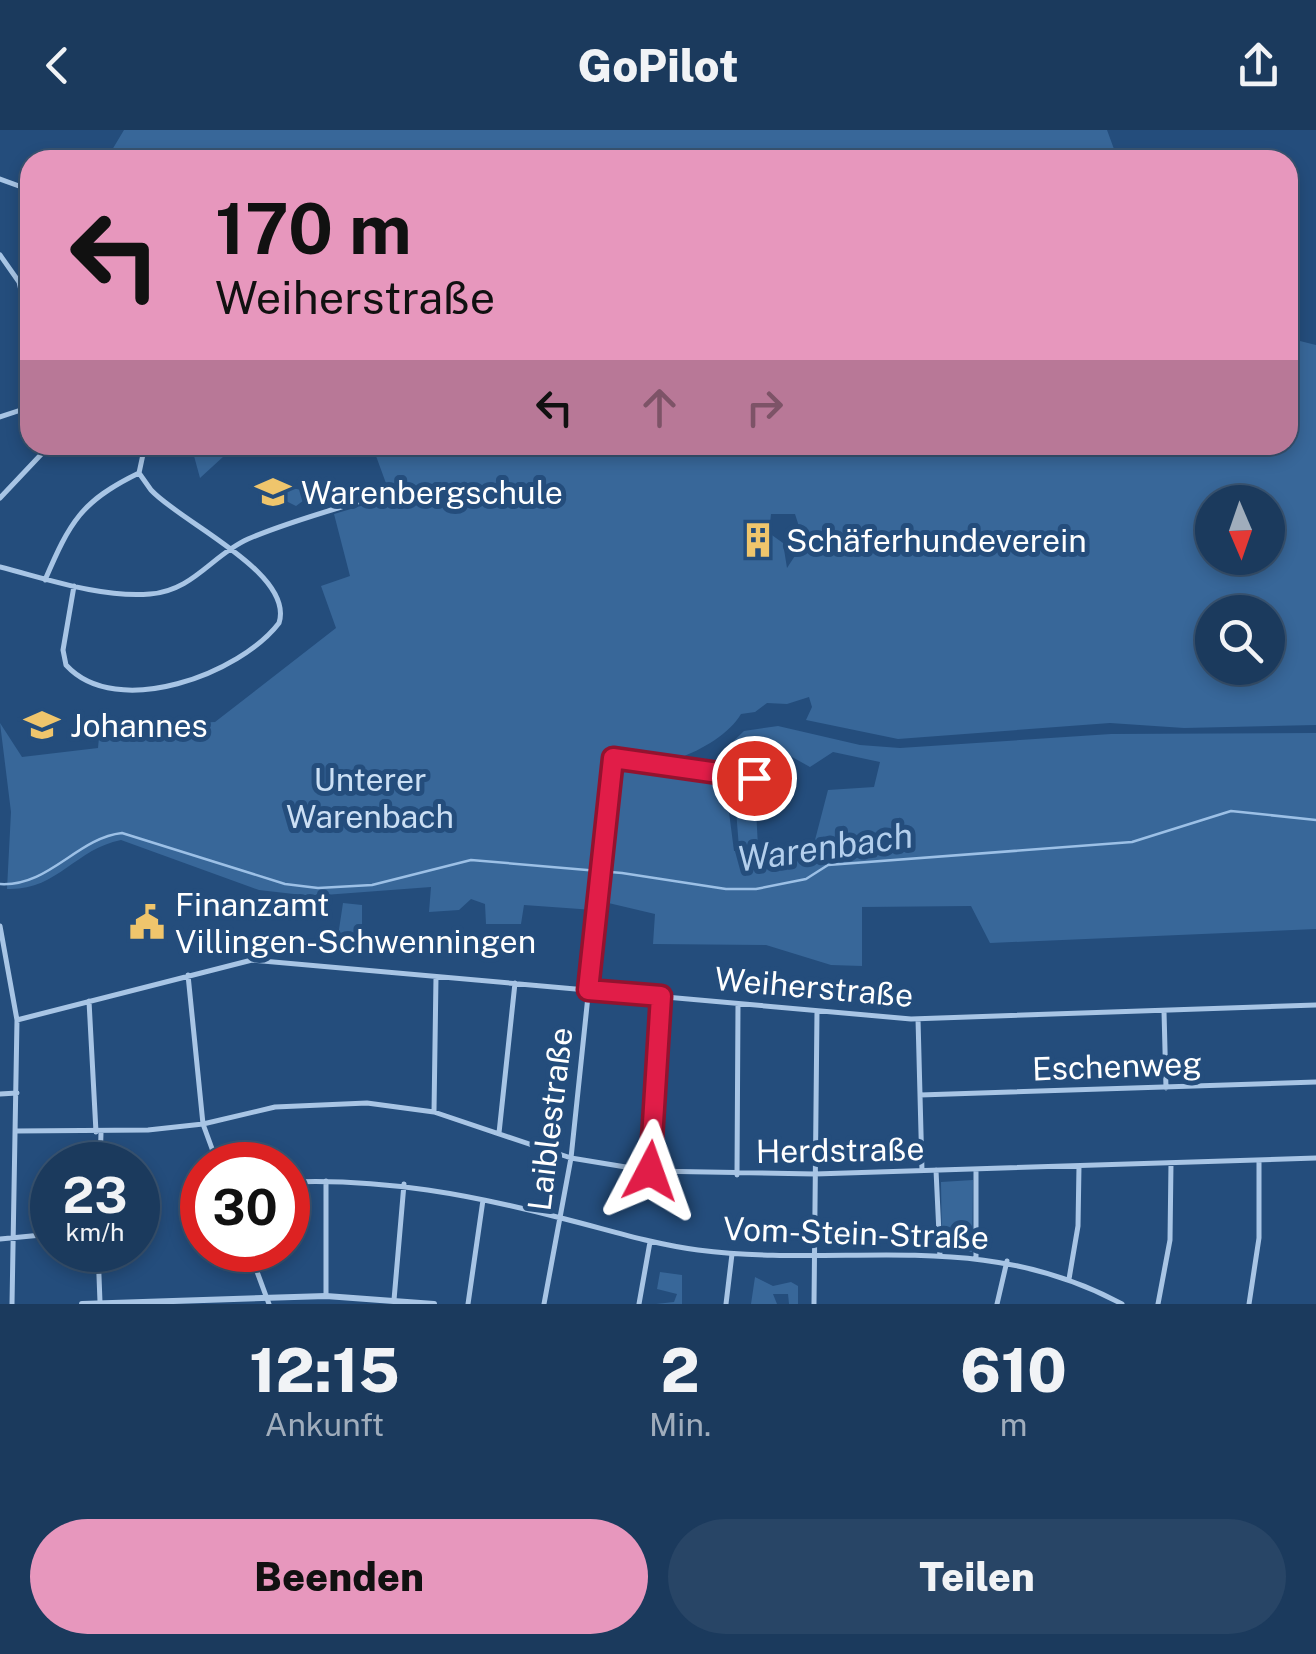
<!DOCTYPE html>
<html lang="de">
<head>
<meta charset="utf-8">
<style>
  :root { --surface:#1b3a5d; --page:#284566; --text:#f1f3f6; --muted:#a0adbc; --line:#395472; --accent:#e797bd }
  body { margin:0; font-family:"Public Sans",sans-serif; background:var(--page); color:var(--text); height:100vh; display:flex; flex-direction:column; font-size:38px; white-space:nowrap }
  * { box-sizing:border-box; margin:0 }
  p { font-size:32px; color:var(--muted) }
  .icon { flex:none; width:55px; height:55px; fill:none; stroke:currentColor; stroke-width:2; stroke-linecap:round; stroke-linejoin:round }
  .map { position:relative; height:1174px; overflow:hidden }
  .panel { display:flex; flex-direction:column; background:var(--surface); flex:1 }
  .panel>* { flex:none }
  .banner { position:absolute; left:20px; top:20px; width:1278px; height:305px; border-radius:30px; box-shadow:0 5px 15px #0003,0 0 0 2px var(--line); background:#e797bd; color:#111; overflow:hidden }
  .needle { width:65px; rotate:178deg }
  .fabs { position:absolute; left:1195px; top:355px; display:grid; gap:20px }
  .fabs a { display:grid; place-items:center; width:90px; height:90px; border-radius:50%; background:var(--surface); box-shadow:0 5px 15px #0003,0 0 0 2px var(--line); font-size:50px }
  .speed { position:absolute; left:30px; top:1012px; display:flex; gap:20px; font-size:50px; font-weight:700; text-align:center }
  .speed>* { display:grid; place-content:center; width:130px; height:130px; border-radius:50%; background:var(--surface); box-shadow:0 5px 15px #0003,0 0 0 2px var(--line); line-height:1 }
  .speed small { font-size:25px; font-weight:400 }
  .speed .limit { border:15px solid #d22; background:#fff; color:#111 }
  .pin { position:absolute; display:grid; place-items:center; width:85px; height:85px; color:#fff; margin:-42px; border:5px solid #fff; border-radius:50%; box-shadow:0 2px 10px #0007 }
  .me { position:absolute; width:110px; margin:-55px; rotate:4deg; stroke-linejoin:round; filter:drop-shadow(0 0 8px #0008) }
  .turn { display:flex; align-items:center; gap:35px; height:210px; padding:0 30px; font-size:45px }
  .turn .icon { width:130px; height:130px; stroke-width:2.5 }
  .turn b { display:block; font-size:70px; line-height:85px }
  .lanes { display:flex; align-items:center; height:95px; padding:0 30px; background:#0003; justify-content:center; gap:50px; direction:ltr }
  .lanes .off { opacity:.35 }
  .eta { display:flex; justify-content:space-evenly; align-items:center; height:170px; text-align:center }
  .eta b { font-size:60px; font-weight:800; line-height:70px }
  .action { display:flex; gap:20px; margin-top:auto; padding:20px 30px }
  .action a { flex:1; height:115px; border-radius:60px; background:var(--accent); color:#111; font-size:40px; font-weight:800; line-height:115px; text-align:center }
  .action a+a { background:var(--page); color:var(--text) }
  header { display:flex; justify-content:space-between; align-items:center; height:130px; padding:0 30px; background:var(--surface); font-size:45px; font-weight:800 }
  .map>svg:first-child { display:block }
  .green { fill:#386799; fill-rule:evenodd }
  .lines { fill:none; stroke-linecap:round; stroke-linejoin:round }
  .stream { stroke:#9cc0e6; stroke-width:2.5 }
  .minor { stroke:#a8c5e5; stroke-width:5 }
  .tertiary { stroke:#a8c5e5; stroke-width:6 }
  .route-casing { stroke:#92132f; stroke-width:25 }
  .route { stroke:#e11d48; stroke-width:18 }
  .labels { text-anchor:middle; dominant-baseline:central; stroke-width:10; stroke-linejoin:round; paint-order:stroke }
  .poi-label { font-size:32px; fill:#fff; stroke:#244d7c; text-anchor:start }
  .park-label { font-size:32px; fill:#cbdff4; stroke:#244d7c }
  .street-label { font-size:32px; fill:#fff; stroke:#244d7c }
  .water-label { font-size:35px; font-style:italic; fill:#b3cfed; stroke:#244d7c }
</style>
</head>
<body>
<header><svg class="icon" aria-label="back" viewBox="0 0 24 24"><path d="M15 5l-7 7 7 7"/></svg>GoPilot<svg class="icon" aria-label="share" viewBox="0 0 24 24"><path d="M12 15V3M7 8l5-5 5 5M5 13v7h14v-7"/></svg></header>
<div class="map">
<svg width="1316" height="1174" viewBox="0 0 1316 1174">
  <rect width="100%" height="100%" fill="#244d7c"/>
  <path class="green" d="M124 0H1107L1118 30H115L112 20Z
    M1288 208 1316 215V595L1184 598 1110 593 898 609 806 590 812 577 809 567 787 574 767 573 755 582 741 584C730 603 702 620 679 628L686 644 725 651 734 721 770 719 781 728 815 710 828 660 874 657 880 632 833 622 810 637 767 613 749 618 735 633 717 627 744 601 778 596 860 615 900 618 1111 604 1316 603V799L990 813 971 776 862 777V836L831 835 766 815 653 814 655 784 600 771 618 643 601 640 593 715 600 717 594 780 524 775 521 794H486L485 774 471 769 459 780 429 782 431 757 311 766 259 760 121 710C75 719 57 761 7 759L11 682 0 593 22 627 98 618 100 597 215 592 336 498 321 456 350 446 334 384 391 367 372 315H1288ZM1212 372H1268V428H1212ZM771 384H795L804 412 787 438 783 413 769 403ZM1212 482H1268V538H1212Z
    M191 315H236L200 348Z
    M284 356 314 363 296 376 284 370Z
    M756 679 758 717 739 718 736 680Z
    M343 773 362 775V814L338 806Z
    M973 1050 972 1122 942 1121 941 1052Z
    M660 1142 682 1145V1174H656L674 1172 677 1164 657 1159Z
    M755 1147 773 1156 791 1152 798 1156V1174H789L788 1164H773L777 1174H751Z"/>
  <g class="lines">
    <path class="stream" d="M0 754C49 757 77 708 122 703L285 754 318 758 372 755 471 730 622 743 726 759H756L806 749 828 735 1132 712 1231 681 1316 690"/>
    <path class="minor" d="M0 49 30 60
      M0 125 19 152 30 200
      M0 287 30 277
      M0 368 50 315
      M0 437C47 449 101 468 150 464 193 461 212 425 248 409 292 390 341 378 386 363
      M45 450C70 392 81 371 139 343
      M74 456 63 520 66 535C117 591 241 543 279 493 295 443 180 392 151 360L139 343 145 315
      M0 796 17 890 12 1174
      M188 845 203 994 218 1035
      M89 871 96 1002
      M1164 881 1166 958
      M918 889 922 1041
      M17 890 252 830 911 889 1316 875
      M0 964 17 963
      M920 965 1316 952
      M434 982 436 847
      M16 1001 148 1000 203 994 275 977 367 973 434 982 571 1028 650 1041 815 1044 1316 1028
      M499 1003 515 853
      M100 1035 101 1003
      M936 1040 940 1125
      M650 1041 661 866
      M737 1045 738 874
      M326 1051V1166
      M288 1052C383 1048 473 1065 565 1089 609 1100 652 1114 698 1120 848 1139 980 1097 1122 1174
      M0 1109 52 1104
      M98 1120 100 1172
      M249 1120 269 1174
      M976 1127V1040
      M1069 1149 1078 1096 1079 1036
      M394 1170 404 1054
      M468 1174 483 1070
      M544 1174 571 1028 613 628 754 648
      M639 1174 650 1112
      M726 1174 732 1124
      M814 1174 817 881
      M997 1174 1007 1131
      M1158 1174 1170 1110 1171 1033
      M1249 1174 1259 1108V1030"/>
    <path class="tertiary" d="M82 1174 326 1166 434 1174"/>
  </g>
  <g class="lines">
    <defs>
      <path id="route" d="M650 1041 661 866 588 860 613 628 754 648"/>
    </defs>
    <use href="#route" class="route-casing"/>
    <use href="#route" class="route"/>
  </g>
  <defs>
    <symbol id="school-bare" viewBox="-9 -9 18 18"><path d="M0-5L7-2L0 1L-7-2ZM-4 1L0 2.5L4 1V4Q0 6-4 4Z" fill="#efc56c" stroke="#244d7c" stroke-width="2.5" paint-order="stroke"/></symbol>
    <symbol id="building-bare" viewBox="-9 -9 18 18"><path d="M-4-6H4V6H1V3H-1V6H-4ZM-2.5-4.3h1.7v1.8h-1.7ZM.8-4.3h1.7v1.8H.8ZM-2.5-1h1.7V.8h-1.7ZM.8-1h1.7V.8H.8Z" fill="#efc56c" stroke="#244d7c" stroke-width="2.5" paint-order="stroke"/></symbol>
    <symbol id="civic-bare" viewBox="-9 -9 18 18"><path d="M-.6-6.5H3V-4.5H.6V-3L4-1V1h2V6H-6V1h2V-1L-.6-3ZM-1.2 2.5V6h2.4V2.5Z" fill="#efc56c" stroke="#244d7c" stroke-width="2.5" paint-order="stroke"/></symbol>
  </defs>
  <g fill-rule="evenodd">
    <use href="#school-bare" x="248" y="337" width="50" height="50"/>
    <use href="#building-bare" x="733" y="385" width="50" height="50"/>
    <use href="#school-bare" x="17" y="570" width="50" height="50"/>
    <use href="#civic-bare" x="122" y="767" width="50" height="50"/>
  </g>
  <g class="labels">
    <g class="poi-label">
      <text x="301" y="362">Warenbergschule</text>
      <text x="786" y="410">Schäferhundeverein</text>
      <text x="70" y="595">Johannes</text>
      <text x="175" y="774">Finanzamt<tspan x="175" dy="37">Villingen-Schwenningen</tspan></text>
    </g>
    <g class="park-label">
      <text x="370" y="649">Unterer<tspan x="370" dy="37">Warenbach</tspan></text>
    </g>
    <g class="street-label">
      <text transform="translate(814 857) rotate(5)">Weiherstraße</text>
      <text transform="translate(1117 936) rotate(-2)">Eschenweg</text>
      <text transform="translate(550 989) rotate(-83)">Laiblestraße</text>
      <text transform="translate(840 1020) rotate(-1)">Herdstraße</text>
      <text transform="translate(856 1103) rotate(2)">Vom-Stein-Straße</text>
    </g>
    <g class="water-label">
      <text transform="translate(825 717) rotate(-8)">Warenbach</text>
    </g>
  </g>
</svg>
<div class="fabs">
<a><svg class="needle" viewBox="-14 -14 28 28"><path d="M0-13l5 13h-10z" fill="#e53935"/><path d="M0 13l5-13h-10z" fill="#a0adbc"/></svg></a>
<a><svg class="icon" aria-label="search" viewBox="0 0 24 24"><circle cx="10" cy="10" r="6"/><path d="M15 15l6 6"/></svg></a>
</div>
<div class="speed"><div>23<small>km/h</small></div><div class="limit">30</div></div>
<div class="pin" style="left:754px;top:648px;background:#d93025"><svg class="icon" aria-label="arrive" viewBox="0 0 24 24"><path d="M6 21V4h12l-3 4 3 4H6"/></svg></div>
<svg class="me" style="left:650px;top:1041px" viewBox="-20 -20 40 40"><path d="M0-17L14 15 0 8-14 15z" fill="#e11d48" stroke="#fff" stroke-width="4"/></svg>
<div class="banner">
<div class="turn"><svg class="icon" aria-label="left" viewBox="0 0 24 24"><path d="M17 20v-9H6M10 6l-5 5 5 5"/></svg><div><b>170 m</b>Weiherstraße</div></div>
<div class="lanes"><svg class="icon" aria-label="left" viewBox="0 0 24 24"><path d="M17 20v-9H6M10 6l-5 5 5 5"/></svg><svg class="icon off" aria-label="ahead" viewBox="0 0 24 24"><path d="M12 20V5M6 11l6-6 6 6"/></svg><svg class="icon off" aria-label="right" viewBox="0 0 24 24"><path d="M7 20v-9h11M14 6l5 5-5 5"/></svg></div>
</div>
</div>
<section class="panel">
<div class="eta">
<div><b>12:15</b><p>Ankunft</p></div>
<div><b>2</b><p>Min.</p></div>
<div><b>610</b><p>m</p></div>
</div>
<div class="action"><a>Beenden</a><a>Teilen</a></div>
</section>
</body>
</html>
